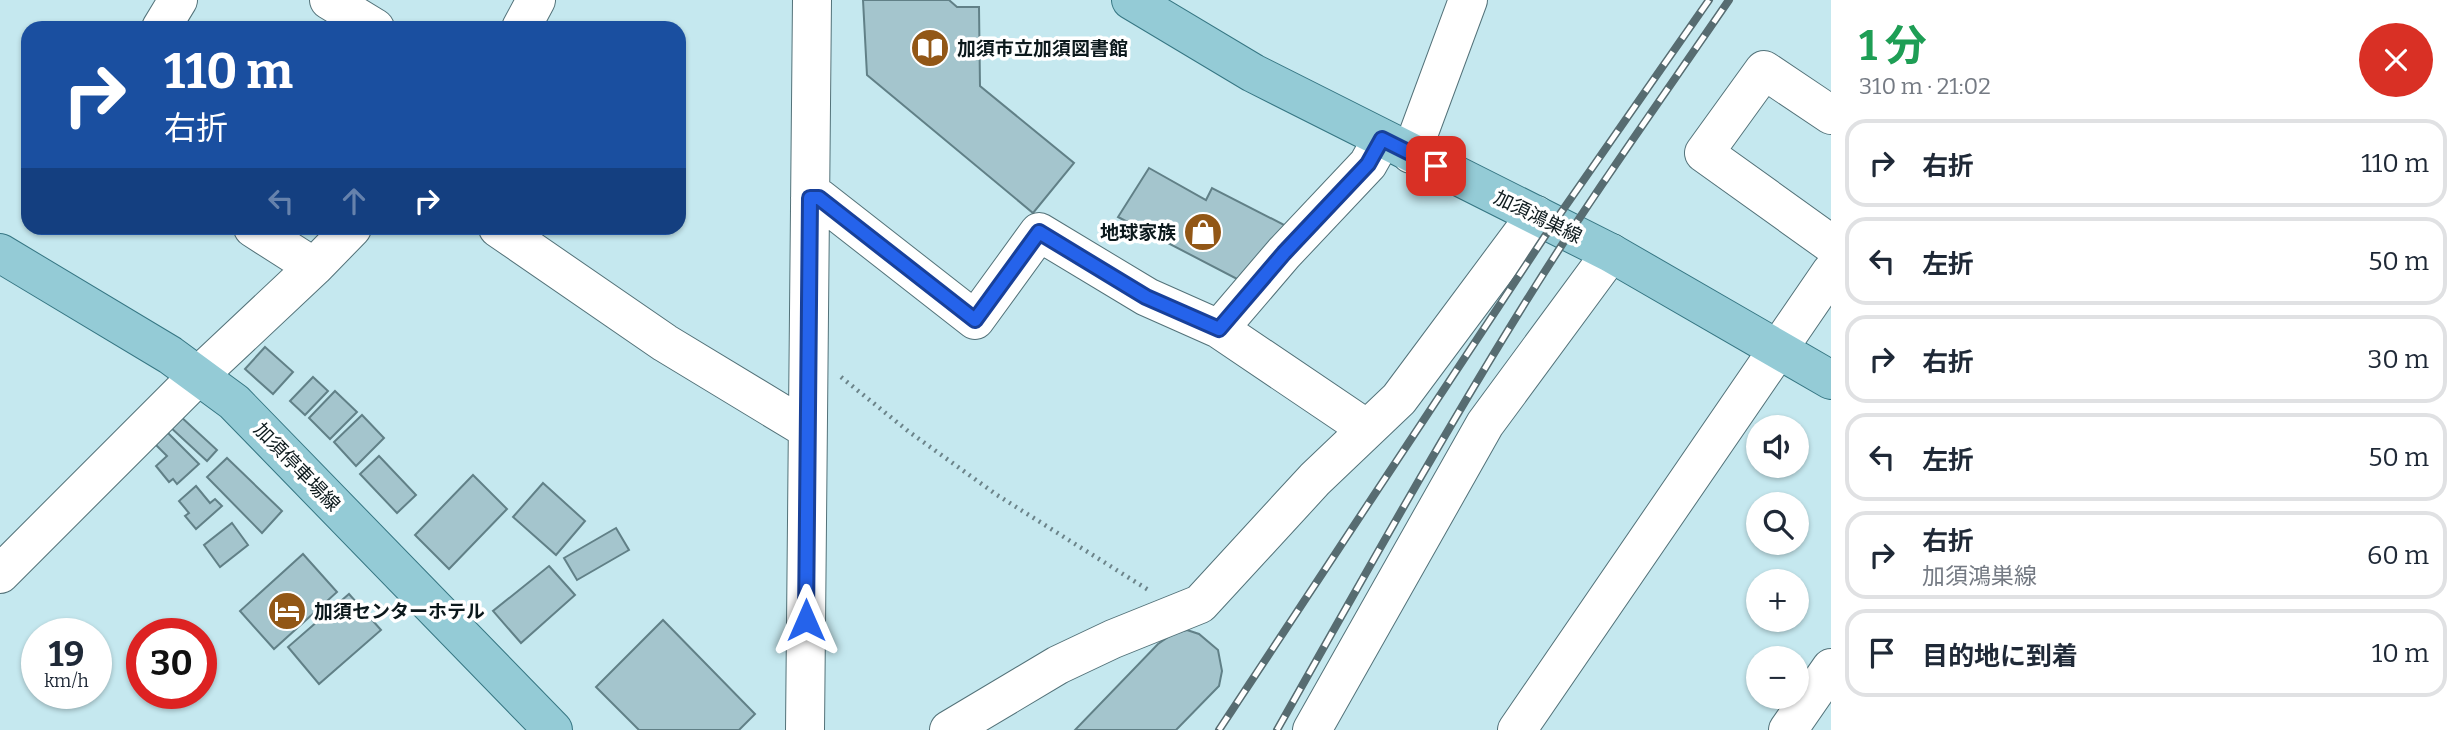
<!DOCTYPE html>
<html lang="ja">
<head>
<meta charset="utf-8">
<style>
  :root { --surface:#fff; --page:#f2f2f3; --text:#1f2937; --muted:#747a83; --line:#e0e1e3 }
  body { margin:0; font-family:Bitter,"Noto Sans JP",serif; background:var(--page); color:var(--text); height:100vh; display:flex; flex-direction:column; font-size:26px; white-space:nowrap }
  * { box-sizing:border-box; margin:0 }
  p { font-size:23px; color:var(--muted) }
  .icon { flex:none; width:38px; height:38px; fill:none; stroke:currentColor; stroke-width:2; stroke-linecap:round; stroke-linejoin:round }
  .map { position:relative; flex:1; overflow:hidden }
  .panel { display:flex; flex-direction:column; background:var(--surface); width:630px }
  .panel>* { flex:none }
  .hud { position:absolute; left:21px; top:21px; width:665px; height:214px; border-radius:21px; box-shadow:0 2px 5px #0004; background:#1a4fa0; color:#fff; overflow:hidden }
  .controls { position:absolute; left:1746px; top:415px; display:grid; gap:14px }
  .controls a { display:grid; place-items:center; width:63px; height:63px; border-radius:50%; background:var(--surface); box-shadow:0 2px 5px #0004; font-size:35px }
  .speed { position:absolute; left:21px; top:618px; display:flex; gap:14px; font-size:35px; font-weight:700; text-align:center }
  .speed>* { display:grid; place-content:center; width:91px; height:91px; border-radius:50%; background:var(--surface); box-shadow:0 2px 5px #0004; line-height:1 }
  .speed small { font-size:18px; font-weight:400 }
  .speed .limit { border:10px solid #d22; background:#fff; color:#111 }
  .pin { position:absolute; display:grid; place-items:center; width:60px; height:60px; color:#fff; margin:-30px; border-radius:14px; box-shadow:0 4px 10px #0006 }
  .me { position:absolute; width:77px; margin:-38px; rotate:0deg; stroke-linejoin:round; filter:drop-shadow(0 0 5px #0008) }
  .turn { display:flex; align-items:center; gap:24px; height:147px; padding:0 28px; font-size:32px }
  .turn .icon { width:91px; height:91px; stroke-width:2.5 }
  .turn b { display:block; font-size:49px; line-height:60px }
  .lanes { display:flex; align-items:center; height:66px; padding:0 28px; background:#0003; justify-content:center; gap:35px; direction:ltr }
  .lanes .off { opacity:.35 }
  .round { display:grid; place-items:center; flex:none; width:74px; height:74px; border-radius:37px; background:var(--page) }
  .headline { display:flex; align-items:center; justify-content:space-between; height:119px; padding:0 28px }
  h1 { font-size:42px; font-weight:700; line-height:52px; color:#1e9e55 }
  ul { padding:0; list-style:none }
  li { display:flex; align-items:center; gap:21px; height:88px; margin:0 14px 10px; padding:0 14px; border:4px solid var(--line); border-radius:21px }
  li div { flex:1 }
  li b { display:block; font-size:26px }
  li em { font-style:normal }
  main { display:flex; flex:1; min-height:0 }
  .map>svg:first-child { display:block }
  .building { fill:#a4c5cd; stroke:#618087; stroke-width:2 }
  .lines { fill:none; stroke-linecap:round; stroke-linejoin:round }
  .minor-casing { stroke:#537279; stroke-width:40 }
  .major-casing { stroke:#367683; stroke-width:40 }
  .path { stroke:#6c848a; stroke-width:4.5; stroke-dasharray:2 5; stroke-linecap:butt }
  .minor { stroke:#fff; stroke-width:38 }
  .major { stroke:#94cbd6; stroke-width:38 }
  .rail-casing { stroke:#576c71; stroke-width:8 }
  .rail { stroke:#fff; stroke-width:5; stroke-dasharray:16; stroke-linecap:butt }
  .route-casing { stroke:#184099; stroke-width:18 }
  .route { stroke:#2563eb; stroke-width:12 }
  .labels { text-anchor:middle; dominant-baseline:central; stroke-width:7; stroke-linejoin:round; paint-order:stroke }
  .poi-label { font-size:19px; font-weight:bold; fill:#0c191c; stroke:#fff; text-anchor:start }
  .street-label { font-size:19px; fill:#0c191c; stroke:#fff }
</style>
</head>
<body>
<main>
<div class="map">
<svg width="1831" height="730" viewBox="0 0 1831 730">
  <rect width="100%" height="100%" fill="#c5e8ef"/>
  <path class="building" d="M863 0H949L957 7H979L980 86 1074 163 1033 213 867 75Z
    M1149 168 1206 200 1212 188 1290 228 1239 280 1118 217Z
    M265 347 293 372 273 394 245 369Z
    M313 377 328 391 305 415 290 401Z
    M335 391 357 412 330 439 309 418Z
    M179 415 217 450 207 461 169 426Z
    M362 415 384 438 356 466 334 442Z
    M166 431 199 464 177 484 173 479 169 482 156 466 167 456 154 443Z
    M379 456 416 495 397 513 360 474Z
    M227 458 282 511 262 533 207 477Z
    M473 475 507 509 449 569 415 535Z
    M543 483 585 521 556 555 513 517Z
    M196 486 210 503 215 499 222 506 196 529 185 516 189 513 179 501Z
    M232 523 248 545 220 567 204 545Z
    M616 528 629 550 577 580 564 558Z
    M303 554 337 592 274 649 240 611Z
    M549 566 575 595 521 643 493 611Z
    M349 594 381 630 319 684 288 647Z
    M663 620 755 714 739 730H639L596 687Z
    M1187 630 1199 634 1218 650 1222 671 1219 686 1176 730H1075L1158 644 1174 633Z"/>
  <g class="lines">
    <defs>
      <path id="minor" d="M329 0 375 28
        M161 28 178 0
        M521 28 536 0
        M1831 115 1764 70 1704 153 1831 244
        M1411 154 1468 0
        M810 198H819L975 320 1039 232 1147 297 1219 329 1367 429
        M253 228 314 267
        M498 228 665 343 807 429
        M1219 329 1284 253 1368 164 1382 139
        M0 574 199 375 314 267 352 228
        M805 730 812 0
        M949 730 1058 665 1113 639 1200 604 1315 479 1399 399 1536 215
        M1312 730 1485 424 1611 253
        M1517 730 1831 272
        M1788 730 1831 668"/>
      <path id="major" d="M1131 0 1253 73 1611 253 1831 380
        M0 253 170 355 234 402 553 730"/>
    </defs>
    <use href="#minor" class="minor-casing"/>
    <use href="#major" class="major-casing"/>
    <path class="path" d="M841 377 908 431 997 495 1150 591"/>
    <use href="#minor" class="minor"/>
    <use href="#major" class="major"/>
    <defs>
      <path id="rail" d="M1219 730 1553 224 1709 0
        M1277 730C1360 584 1441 437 1530 295 1593 194 1662 98 1729 0"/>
    </defs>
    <use href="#rail" class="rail-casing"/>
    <use href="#rail" class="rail"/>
  </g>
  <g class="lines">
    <defs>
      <path id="route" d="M806 620 810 198H819L975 320 1039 232 1146 297 1219 329 1284 253 1368 164 1382 139 1436 166"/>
    </defs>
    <use href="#route" class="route-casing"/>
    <use href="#route" class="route"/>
  </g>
  <defs>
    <symbol id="library-disc" viewBox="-11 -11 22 22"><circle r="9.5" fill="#925716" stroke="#fff"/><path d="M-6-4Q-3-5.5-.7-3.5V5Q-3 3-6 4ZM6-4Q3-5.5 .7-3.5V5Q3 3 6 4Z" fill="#fff"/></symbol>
    <symbol id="shop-disc" viewBox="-11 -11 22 22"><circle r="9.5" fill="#925716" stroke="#fff"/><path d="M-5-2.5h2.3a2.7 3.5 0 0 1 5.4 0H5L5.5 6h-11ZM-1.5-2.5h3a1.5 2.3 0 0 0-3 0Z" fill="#fff"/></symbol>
    <symbol id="hotel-disc" viewBox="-11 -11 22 22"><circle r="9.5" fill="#925716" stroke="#fff"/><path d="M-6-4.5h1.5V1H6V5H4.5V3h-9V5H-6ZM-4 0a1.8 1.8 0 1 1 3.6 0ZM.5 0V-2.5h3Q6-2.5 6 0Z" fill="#fff"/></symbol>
  </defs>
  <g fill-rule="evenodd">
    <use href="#library-disc" x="908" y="26" width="44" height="44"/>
    <use href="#shop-disc" x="1181" y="210" width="44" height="44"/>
    <use href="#hotel-disc" x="265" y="589" width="44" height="44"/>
  </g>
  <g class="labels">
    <g class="poi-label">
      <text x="957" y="48">加須市立加須図書館</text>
      <text x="1176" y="232" text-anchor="end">地球家族</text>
      <text x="314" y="611">加須センターホテル</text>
    </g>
    <g class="street-label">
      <text transform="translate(1538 217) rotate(26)">加須鴻巣線</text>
      <text transform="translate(297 467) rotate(46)">加須停車場線</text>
    </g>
  </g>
</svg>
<div class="controls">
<a><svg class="icon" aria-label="sound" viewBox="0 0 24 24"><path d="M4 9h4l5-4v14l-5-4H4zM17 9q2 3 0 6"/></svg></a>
<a><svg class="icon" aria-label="search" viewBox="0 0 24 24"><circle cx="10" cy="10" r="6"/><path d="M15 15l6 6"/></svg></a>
<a>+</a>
<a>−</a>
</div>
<div class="speed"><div>19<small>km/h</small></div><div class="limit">30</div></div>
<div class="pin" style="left:1436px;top:166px;background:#d93025"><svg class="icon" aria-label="arrive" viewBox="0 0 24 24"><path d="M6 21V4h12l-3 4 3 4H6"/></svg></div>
<svg class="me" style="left:806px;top:620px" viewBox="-20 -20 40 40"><path d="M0-17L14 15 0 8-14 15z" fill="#2563eb" stroke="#fff" stroke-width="4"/></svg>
<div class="hud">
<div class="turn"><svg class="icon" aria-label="right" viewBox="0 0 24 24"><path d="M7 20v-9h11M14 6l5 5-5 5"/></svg><div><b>110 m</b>右折</div></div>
<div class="lanes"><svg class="icon off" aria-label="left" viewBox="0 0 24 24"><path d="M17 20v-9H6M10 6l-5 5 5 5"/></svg><svg class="icon off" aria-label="ahead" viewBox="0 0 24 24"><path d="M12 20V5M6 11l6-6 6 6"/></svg><svg class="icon" aria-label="right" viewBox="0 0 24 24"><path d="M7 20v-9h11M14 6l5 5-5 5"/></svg></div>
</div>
</div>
<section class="panel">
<div class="headline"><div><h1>1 分</h1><p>310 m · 21:02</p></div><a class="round" style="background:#d93025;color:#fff"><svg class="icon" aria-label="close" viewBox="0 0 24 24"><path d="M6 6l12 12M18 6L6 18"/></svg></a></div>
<ul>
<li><svg class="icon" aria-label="right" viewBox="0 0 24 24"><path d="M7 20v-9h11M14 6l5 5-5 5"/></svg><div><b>右折</b></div><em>110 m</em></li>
<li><svg class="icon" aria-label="left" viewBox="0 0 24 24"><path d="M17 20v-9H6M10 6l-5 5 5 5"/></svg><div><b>左折</b></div><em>50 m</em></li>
<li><svg class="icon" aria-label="right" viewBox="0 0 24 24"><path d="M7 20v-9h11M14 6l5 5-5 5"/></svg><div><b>右折</b></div><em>30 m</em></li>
<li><svg class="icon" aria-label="left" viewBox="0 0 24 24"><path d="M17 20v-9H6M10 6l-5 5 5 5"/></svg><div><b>左折</b></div><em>50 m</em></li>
<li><svg class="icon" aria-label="right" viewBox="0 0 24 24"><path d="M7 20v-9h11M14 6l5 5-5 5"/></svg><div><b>右折</b><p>加須鴻巣線</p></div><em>60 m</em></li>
<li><svg class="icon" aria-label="arrive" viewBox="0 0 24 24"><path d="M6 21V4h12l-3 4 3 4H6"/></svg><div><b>目的地に到着</b></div><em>10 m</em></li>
</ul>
</section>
</main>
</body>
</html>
